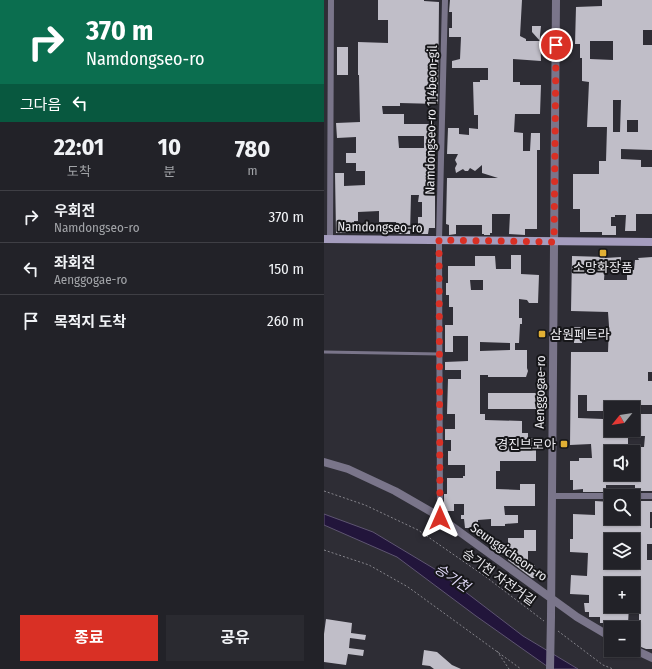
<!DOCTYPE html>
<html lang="ko">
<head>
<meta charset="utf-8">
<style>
  :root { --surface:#222228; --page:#2a2a30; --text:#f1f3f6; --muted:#a2a4a8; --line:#3f3f45; --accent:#d93025 }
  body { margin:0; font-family:"Fira Sans Condensed","Noto Sans KR",sans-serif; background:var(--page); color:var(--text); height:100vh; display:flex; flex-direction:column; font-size:15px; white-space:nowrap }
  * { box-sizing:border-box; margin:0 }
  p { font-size:13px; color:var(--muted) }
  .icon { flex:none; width:22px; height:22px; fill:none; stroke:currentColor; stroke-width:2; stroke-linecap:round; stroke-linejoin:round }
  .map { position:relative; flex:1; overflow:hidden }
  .side { display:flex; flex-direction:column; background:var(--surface); width:324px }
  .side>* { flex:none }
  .banner { background:#0b6e4f; color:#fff; overflow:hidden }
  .needle { width:26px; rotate:240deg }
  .buttons { position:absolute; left:280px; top:401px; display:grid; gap:8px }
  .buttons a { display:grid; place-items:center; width:36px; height:36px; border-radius:0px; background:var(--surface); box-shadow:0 1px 3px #0004,0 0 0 1px var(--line); font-size:20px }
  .pin { position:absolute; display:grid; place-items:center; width:34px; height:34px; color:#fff; margin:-17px; border:2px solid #fff; border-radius:50%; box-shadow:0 1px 4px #0007 }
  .me { position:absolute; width:44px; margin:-22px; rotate:0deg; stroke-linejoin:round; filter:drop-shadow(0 0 3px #0008) }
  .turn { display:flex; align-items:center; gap:14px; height:84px; padding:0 20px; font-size:18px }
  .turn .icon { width:52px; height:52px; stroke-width:2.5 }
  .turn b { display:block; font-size:28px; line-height:34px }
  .then { display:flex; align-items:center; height:38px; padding:0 20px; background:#0003; gap:8px; font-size:15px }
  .eta { display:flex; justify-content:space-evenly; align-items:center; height:68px; text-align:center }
  .eta b { font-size:24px; font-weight:700; line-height:28px }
  .action { display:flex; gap:8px; margin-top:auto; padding:8px 20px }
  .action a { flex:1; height:46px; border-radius:0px; background:var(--accent); color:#fff; font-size:16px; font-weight:700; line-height:46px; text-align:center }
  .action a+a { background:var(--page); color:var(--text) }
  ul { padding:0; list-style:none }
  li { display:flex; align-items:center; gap:12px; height:52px; padding:0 20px; border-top:1px solid var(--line) }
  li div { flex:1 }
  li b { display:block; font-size:15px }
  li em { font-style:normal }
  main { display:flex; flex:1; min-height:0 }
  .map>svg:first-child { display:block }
  .water { fill:#22153b; stroke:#5e5571 }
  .building { fill:#c0bec8; fill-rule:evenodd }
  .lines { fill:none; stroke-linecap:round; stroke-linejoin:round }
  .path { stroke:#85848b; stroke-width:1; stroke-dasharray:2 2; stroke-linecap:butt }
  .service { stroke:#7a758a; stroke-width:3 }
  .minor { stroke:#7a758a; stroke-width:6 }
  .tertiary { stroke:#7a758a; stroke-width:8 }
  .secondary { stroke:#a59dbe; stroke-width:8 }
  .tertiary-bridge { stroke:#7a758a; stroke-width:8 }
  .route { stroke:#d93025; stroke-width:7; stroke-dasharray:0 12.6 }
  .poi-dot { fill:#e1af34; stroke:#161619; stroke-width:1.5 }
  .labels { text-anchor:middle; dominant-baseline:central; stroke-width:4; stroke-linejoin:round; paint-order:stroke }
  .street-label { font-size:13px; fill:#ebeaef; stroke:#161619 }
  .poi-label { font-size:13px; fill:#ebeaef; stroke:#161619 }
  .water-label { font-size:14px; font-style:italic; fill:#ddd6f4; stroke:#161619 }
</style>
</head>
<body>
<main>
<section class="side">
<div class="banner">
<div class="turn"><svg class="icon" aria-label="right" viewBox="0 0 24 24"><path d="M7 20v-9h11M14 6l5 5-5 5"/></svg><div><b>370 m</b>Namdongseo-ro</div></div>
<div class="then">그다음<svg class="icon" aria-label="left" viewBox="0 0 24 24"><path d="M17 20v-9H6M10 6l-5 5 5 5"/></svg></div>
</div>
<div class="eta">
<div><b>22:01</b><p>도착</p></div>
<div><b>10</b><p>분</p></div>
<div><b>780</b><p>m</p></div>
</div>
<ul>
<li><svg class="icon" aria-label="right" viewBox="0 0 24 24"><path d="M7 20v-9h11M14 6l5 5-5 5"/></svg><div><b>우회전</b><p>Namdongseo-ro</p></div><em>370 m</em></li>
<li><svg class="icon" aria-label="left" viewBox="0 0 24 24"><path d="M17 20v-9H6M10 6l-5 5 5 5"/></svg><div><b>좌회전</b><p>Aenggogae-ro</p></div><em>150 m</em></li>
<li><svg class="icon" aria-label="arrive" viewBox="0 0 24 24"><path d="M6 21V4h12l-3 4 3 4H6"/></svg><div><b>목적지 도착</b></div><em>260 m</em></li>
</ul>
<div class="action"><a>종료</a><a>공유</a></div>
</section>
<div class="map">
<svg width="328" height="669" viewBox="0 0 328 669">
  <rect width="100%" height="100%" fill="#2e2d35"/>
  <path class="water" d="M0 514 49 532 114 571 199 636 254 669H227L152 616 73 557 0 525Z"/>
  <path class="building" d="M54 0H100V1L115 2 114 104 76 103V106H58L59 114H80V124H111V136H109L110 147H111V160H103V185H111V228H105L104 234H94V217H98V202H94L95 195H87L86 234H72V222H55V211L34 212V221H30V233H12L11 173H20V186L41 185V171H32V163H22V153H32V137L13 138 12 123 36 122 35 75H34V42L64 43V20H54ZM74 136H100V148H75Z
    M126 0H198L196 36 202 39V41H216L208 32V26H217L216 35 217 61 189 59V82H196V85H217L216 114H191L190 132 199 133V151H206L207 133H216V150H213V229H201V235L185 234 186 214H168V233H166V235H160V234H158V225H132V234L125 235V225L122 224 123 178H174L158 173V165L151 171 146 168 144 171H141L139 169 132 173 131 168 133 164 131 160 134 154H123L124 128H135V134L145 135V128L154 129V115H150L149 82H156V80H164V68H128V61L136 59 137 37H125V28H128V12H125Z
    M278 0H328V30H319V45H328V150L297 149V159L317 160V167H328V214H312V231H301L302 215H291V217H287V226H292V235H278V232H256V209H249V174H275V161H282L283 127H263L265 82 258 81V58H256V44H251L252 7 278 6ZM266 41H289V60L266 59ZM289 100H297L296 132H289ZM303 120H314V132H303Z
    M13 47H24V75H13Z
    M187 255H197V274L215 275 214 303H205L203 300 195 299V318H198V324H196L195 343H191V350H203V368L204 371 202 377H164V375H156V414H161V420L198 421V433H204V438H212V461H176V471H172V489L196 490V484H211V506H180L181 515H194V523L181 524V526H167V519L154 520V528H141L140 519H137V515H140V504H130V511H120V494H123V478H139V476H141V465H124V451H127V440H121V429H131V414H123L124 379H137V370H121V362L144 361V336H129V352H121V325H129V307H125V295H122V283H124V266H151V256H171L172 269H187ZM146 280H159V290H147ZM156 342 186 343V350L156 351Z
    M248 256 281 257V258L297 257V264H290V266H281L280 280H303V270H310L311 260H315L314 258 328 257V372H324V381H328V405H302V408H287V432H304V447H320L321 436H309V414H328V491H311V485H282V492H259V489L249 490V480H246V461H255V458H268L267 444 246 445 247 352H284L285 326 284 312 247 311ZM254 395H263V411H280L279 419 254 418ZM287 452H309V456L311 457V474H287Z
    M247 327H261L262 338H258V343H250V341H248Z
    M164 393H212V409H164Z
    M271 501 287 502V518H309V501H328V512H326V528H328V544H323V560H328V649H322L317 647V631H316V628H284L288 623H276V617H265V612H261L260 603H265V595L246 594 247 575 263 576 264 553 246 552V539H249V514L271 515ZM287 537 309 538V562H287ZM287 584H309V609H315V624H304L305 606H287Z
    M200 530H212V551H204V566L211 565V578H208L184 560V538H200Z
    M2 619 28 623 27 633 42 635 41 640 26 638 25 648 40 650 39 656 24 654 22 665 0 662V634Z
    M100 650 113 652 128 665 137 669H110L106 666 98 665Z"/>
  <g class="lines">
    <path class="path" d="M0 491 41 505 94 530 162 577 220 621
      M0 550 45 565 84 587 197 669
      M234 631 279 665 289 669
      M173 651 185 669"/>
    <path class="service" d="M0 352 116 354"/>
    <path class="minor" d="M6 239 7 0
      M227 496H287
      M309 496H328
      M116 518 115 240 121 0"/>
    <path class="tertiary" d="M0 462 24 469 71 491 111 514 253 617 287 637
      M227 616 232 0
      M309 649 328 658"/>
    <path class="secondary" d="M0 239 328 242"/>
    <path class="tertiary-bridge" d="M226 669 227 616"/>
  </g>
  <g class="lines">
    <path class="route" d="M116 518 115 240 230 242 232 45"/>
  </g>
  <g class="poi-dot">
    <rect x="275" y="249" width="8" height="8" rx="2"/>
    <rect x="214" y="330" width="8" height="8" rx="2"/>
    <rect x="236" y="440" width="8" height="8" rx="2"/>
  </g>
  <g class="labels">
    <g class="street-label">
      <text transform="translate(107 120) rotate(-89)">Namdongseo-ro 114beon-gil</text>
      <text transform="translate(56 227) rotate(1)">Namdongseo-ro</text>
      <text transform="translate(216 392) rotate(-89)">Aenggogae-ro</text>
      <text transform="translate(185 552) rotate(35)">Seunggicheon-ro</text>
      <text transform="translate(175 577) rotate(36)">승기천 자전거길</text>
    </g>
    <g class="poi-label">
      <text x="279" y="267">소망화장품</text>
      <text x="226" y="334" text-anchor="start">삼원페트라</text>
      <text x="232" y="444" text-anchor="end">경진브로아</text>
    </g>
    <g class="water-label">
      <text transform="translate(128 578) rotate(34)">승기천</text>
    </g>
  </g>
</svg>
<div class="buttons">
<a><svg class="needle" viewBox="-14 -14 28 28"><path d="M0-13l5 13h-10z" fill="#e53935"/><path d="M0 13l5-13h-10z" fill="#a2a4a8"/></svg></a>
<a><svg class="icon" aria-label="sound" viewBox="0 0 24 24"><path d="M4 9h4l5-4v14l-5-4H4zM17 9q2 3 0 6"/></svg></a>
<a><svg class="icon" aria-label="search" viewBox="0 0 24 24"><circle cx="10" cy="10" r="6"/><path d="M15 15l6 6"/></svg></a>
<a><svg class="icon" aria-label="layers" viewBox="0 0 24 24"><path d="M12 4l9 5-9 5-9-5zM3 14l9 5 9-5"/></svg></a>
<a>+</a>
<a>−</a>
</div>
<div class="pin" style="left:232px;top:45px;background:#d93025"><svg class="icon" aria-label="arrive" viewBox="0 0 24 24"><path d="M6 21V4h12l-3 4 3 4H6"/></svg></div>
<svg class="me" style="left:116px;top:518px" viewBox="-20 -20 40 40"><path d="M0-17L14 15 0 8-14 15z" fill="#d93025" stroke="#fff" stroke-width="4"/></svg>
</div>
</main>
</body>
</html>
